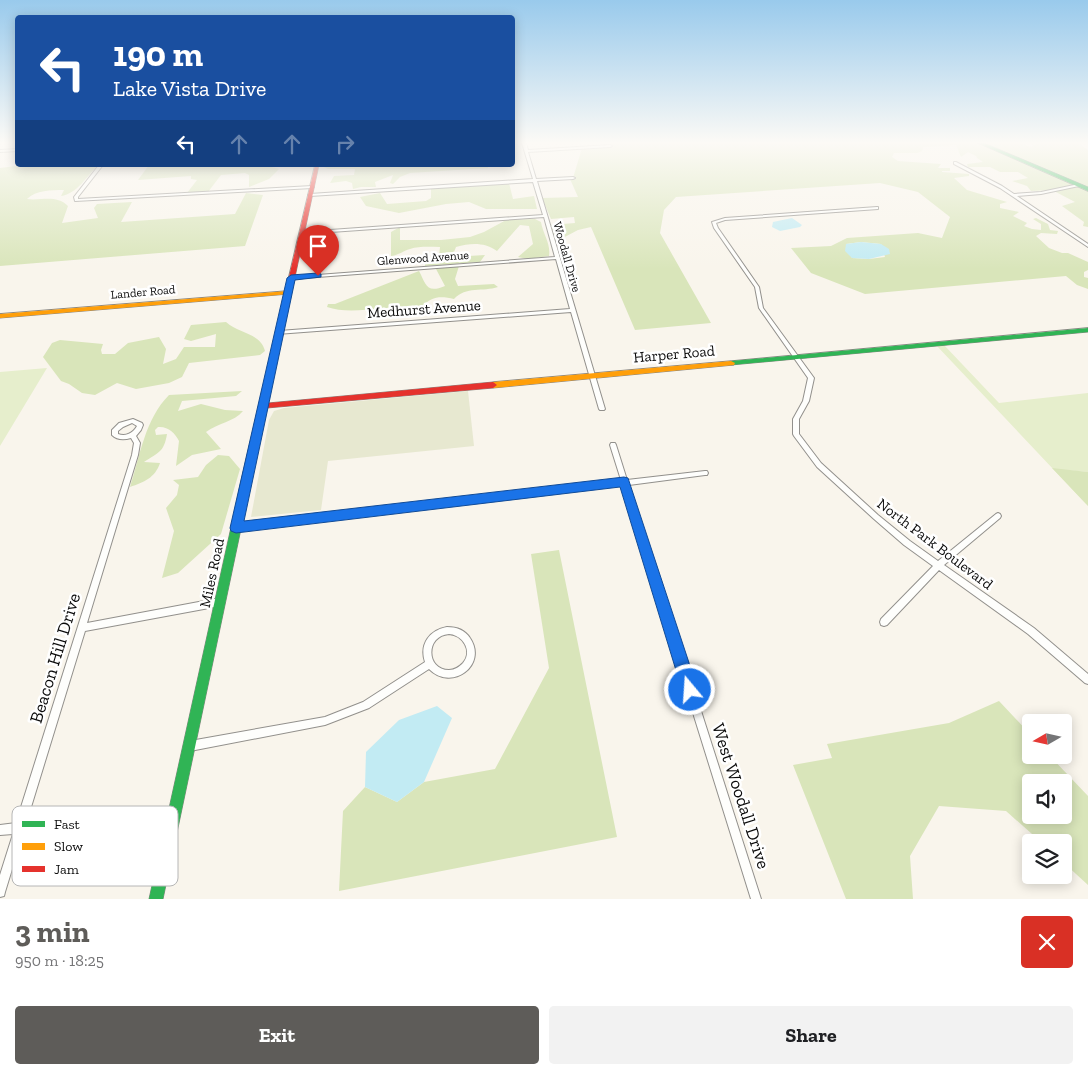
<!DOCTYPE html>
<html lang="en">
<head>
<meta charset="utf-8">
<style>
  :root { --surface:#fff; --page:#f2f2f2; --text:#202124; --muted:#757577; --accent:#5e5c59 }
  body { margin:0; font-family:"Zilla Slab",serif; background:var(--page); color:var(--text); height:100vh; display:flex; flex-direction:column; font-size:19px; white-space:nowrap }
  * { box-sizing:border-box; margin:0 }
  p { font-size:16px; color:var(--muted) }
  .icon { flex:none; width:28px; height:28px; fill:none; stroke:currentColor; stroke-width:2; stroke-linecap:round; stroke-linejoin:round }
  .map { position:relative; height:899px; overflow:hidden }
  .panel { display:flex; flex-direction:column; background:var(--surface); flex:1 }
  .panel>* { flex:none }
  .hud { position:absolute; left:15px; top:15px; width:500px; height:152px; border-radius:5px; box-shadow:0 2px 12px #0003; background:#1a4fa0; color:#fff; overflow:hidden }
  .needle { width:32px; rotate:261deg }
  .controls { position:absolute; left:1022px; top:714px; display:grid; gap:10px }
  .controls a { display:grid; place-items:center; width:50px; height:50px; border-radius:5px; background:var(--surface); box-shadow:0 2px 12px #0003; font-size:25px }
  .pin { position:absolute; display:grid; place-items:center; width:42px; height:42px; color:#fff; margin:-51px -21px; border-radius:50% 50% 50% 0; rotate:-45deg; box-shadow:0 0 5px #0007 }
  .pin .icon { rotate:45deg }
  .me { position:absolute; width:55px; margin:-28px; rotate:342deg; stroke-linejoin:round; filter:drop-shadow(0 0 4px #0008) }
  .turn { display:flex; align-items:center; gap:18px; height:105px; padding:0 15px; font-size:22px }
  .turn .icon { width:65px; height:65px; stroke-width:2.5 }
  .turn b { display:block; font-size:35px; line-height:42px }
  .lanes { display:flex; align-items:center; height:48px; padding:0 15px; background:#0003; justify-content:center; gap:25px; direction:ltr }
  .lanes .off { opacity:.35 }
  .round { display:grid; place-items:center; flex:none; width:52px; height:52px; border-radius:5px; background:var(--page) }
  .overview { display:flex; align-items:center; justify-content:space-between; height:85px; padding:0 15px }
  h1 { font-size:30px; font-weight:700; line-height:38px; color:var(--accent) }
  .cta { display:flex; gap:10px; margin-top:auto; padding:10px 15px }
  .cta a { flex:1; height:58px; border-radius:5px; background:var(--accent); color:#fff; font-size:20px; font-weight:700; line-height:58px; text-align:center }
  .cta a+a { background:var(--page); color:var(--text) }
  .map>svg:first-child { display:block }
  .green { fill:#e6eecc }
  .forest { fill:#d9e5ba; fill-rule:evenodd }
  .cemetery { fill:#e7e8d0 }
  .water { fill:#c2ebf3 }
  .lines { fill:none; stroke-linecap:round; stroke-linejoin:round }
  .street-casing { stroke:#92908c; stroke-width:2 }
  .fast-casing { stroke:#888682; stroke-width:1 }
  .slow-casing { stroke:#888682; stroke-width:1 }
  .jam-casing { stroke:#888682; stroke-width:1 }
  .street { fill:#fefefc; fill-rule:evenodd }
  .fast { fill:#30b455; fill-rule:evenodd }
  .slow { fill:#ff9f0a; fill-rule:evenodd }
  .jam { fill:#e5322d; fill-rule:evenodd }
  .route { fill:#1a73e8; stroke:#114b97 }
  .labels { text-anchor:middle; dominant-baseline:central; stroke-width:5; stroke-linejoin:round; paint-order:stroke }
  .far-street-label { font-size:12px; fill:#0a0a0a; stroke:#fff }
  .street-label { font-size:15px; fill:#0a0a0a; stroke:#fff }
  .near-street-label { font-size:18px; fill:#0a0a0a; stroke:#fff }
  .key { fill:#fff; stroke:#b6b6b6; stroke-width:1 }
  .key-label { font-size:14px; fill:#0a0a0a }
</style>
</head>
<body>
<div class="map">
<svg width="1088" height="899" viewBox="0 0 1088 899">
  <rect width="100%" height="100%" fill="#f9f5ec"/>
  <path class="green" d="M936 345H944L999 403 1088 393V472L1064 470 1088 506Z
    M47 368 0 446V372Z"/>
  <path class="forest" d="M610 143H1019L1031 147 1038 143H1078L1088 150V227L1083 226 1084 222 1062 206 1075 202 1052 190 1031 191 1027 186 1012 181 1028 178 1018 172H1000L990 167H968L967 164 983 162 977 158 976 156 968 152 961 157 956 145 923 147 922 151 917 153H894L892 157 898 161 941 164 938 168H950V171H942V172L969 174V176L954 178 967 190 1007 202 1000 204V208L1019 212 1013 216 1027 223 1024 226 1032 229 1041 230V224L1033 219 1036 218 1048 224 1050 230 1058 231 1057 234 1041 233 1036 236 1049 248 1062 253H1068L1088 262V270L1084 272V277L1088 278V289L1077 285 1066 276 865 294 811 273 791 248 831 246 847 238 918 233 942 238 950 217 918 192 880 183 676 197 664 210 660 233 711 323 635 330 591 227 578 230 559 240 555 239 551 225 575 223 574 217 551 219 542 198 578 197 570 179 573 178 582 148 611 146ZM861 242 881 244 885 257 869 259 852 258 846 244Z
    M23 165H98C87 176 77 194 61 196L64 190C51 190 36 190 27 199 41 201 56 194 68 206L62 223 98 218 94 208 97 204 132 202 121 222 235 214 246 193 263 195 245 246 0 266V168Z
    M149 165H265L279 169 269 179 249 187V175L245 173 221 175 208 192 187 193 197 180 191 179V176L138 180Z
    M324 165H488V168L410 173 400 177 393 184 390 183 393 175 375 182 376 187H361L353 189 352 183 346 181 330 183 334 176 354 175 355 169H328L322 166Z
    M509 183 513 199 534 196 537 209H486L469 202 446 204 399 213 366 206 360 197 380 193 387 204 426 201 431 198V187Z
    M535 219 541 222C543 234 551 244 549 256L528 259 518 257 533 244 529 226 520 225 497 251C484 242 471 243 456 247L452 257 485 255 480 262 425 266V262L433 260 439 256 440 247C430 247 419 246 410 249 403 251 399 255 391 256V232L400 227V240H441L470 237 484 232 506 220Z
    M459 266 455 279 458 286 494 284 498 287C483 292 466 286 454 299 441 296 431 296 422 307 393 304 352 316 327 307L328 304H335L419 271C426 284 426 294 445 286L436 269Z
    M226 322C239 334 261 333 265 351L260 355 189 363 182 377 169 383 136 389 117 383 95 395 82 393 69 384 61 381 43 357 52 343 60 340 103 344 101 350 102 354H115L128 343 159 337 166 349 163 364 176 359 184 347H215L216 334 191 341 184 339 191 325Z
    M242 391 236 396 182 401 178 411 201 404 225 410 243 411C234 422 218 423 206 432L221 449 192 455 176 466 179 441C175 433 168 426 158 427L155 430 156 435 167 434C164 452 159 452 144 462L160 463C155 478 144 482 130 487 140 456 145 419 169 395Z
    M218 455 229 456 240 469 221 534 178 573 162 578 174 531 166 508 177 495 179 485 173 480 198 477 206 465Z
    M1052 468 1088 472V506Z
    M559 550 617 837 339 891 343 811 365 787 397 802 424 782 495 769 549 668 531 554Z
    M999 701 1031 735V755H1049L1088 796V885L1064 863V842H1041L1006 811 939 806 910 856 913 899H846L793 765 832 758 827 744 949 723ZM1031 782H1064V815H1031Z"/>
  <path class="cemetery" d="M468 391 474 446 328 461 321 510 251 517 269 420 274 411 284 408Z"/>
  <path class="water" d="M792 218 802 225 800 227 780 231 772 227 773 222Z
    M861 242 881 244 889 249 890 254 869 259 852 258 845 251 846 244Z
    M437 706 452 718 424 782 397 802 365 787 366 752 399 720Z"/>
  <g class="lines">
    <defs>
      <path id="street" d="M522 143H526L528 150 610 145 612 146 610 147 528 152 536 179 573 177 575 178 573 179 537 181 605 409 604 410H600L599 409 571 312 277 334 276 333 279 331 570 309 556 259 291 279 289 278 291 277 555 257 544 217 302 234 300 233 302 232 543 215 533 182 310 196 308 195 310 194 533 179Z
        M18 149V151L0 152V150Z
        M954 162H956L1002 186 1014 194 1041 192 1079 184V186L1041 194 1017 196 1088 244V247L1000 188 954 164Z
        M99 165H103L78 197V199L312 186 314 187 312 188 75 201 74 197Z
        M877 207H878V209L725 220 716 223 718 228 759 287 763 308 814 378 809 401 799 419V434L821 463 878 515 910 541 938 561 996 514 998 513 1000 514 1001 516 1000 518 944 565 1034 628 1088 674V684L1085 683 1028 634 939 570 887 625 884 626 881 625 880 622 881 619 933 566 904 545 874 519 817 467 794 436 793 434V419L803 401 808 378 759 308 755 287 714 228 712 222 725 218Z
        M133 419 142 423 143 425 141 430 136 436 140 443 138 455 87 623 220 598 223 600 224 602 223 604 220 606 85 631 5 892 4 896 0 897V875L13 834 0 835V825L16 823 132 455 134 443 131 438C124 440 117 440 112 435V430L119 423ZM132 423 137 426C133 433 126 437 118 434V431L123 427Z
        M611 443H615L616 445 627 480 705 471H707L708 473 707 475H705L629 485 761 899H751L622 485 236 531 234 530 233 528 234 526 236 525 621 480 610 445Z
        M447 627C456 627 465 630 470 638 488 665 452 692 429 669L369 708 325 725 190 751 187 749 185 746 187 743 190 741 325 717 363 702 425 662C419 644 430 630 447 627ZM449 634C463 635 473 651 463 663 459 667 455 670 449 670 426 670 425 636 449 634Z"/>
      <path id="fast" d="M978 143H984L1088 187V191Z
        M1088 328V332L731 365 727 363 731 361Z
        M244 487 247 488 249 491 163 899H149L239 491 241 488Z"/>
      <path id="slow" d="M287 291 290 293 289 294 0 318V314Z
        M731 361 735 363 734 365 493 388 489 385 493 382Z"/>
      <path id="jam" d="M315 165H319L268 403 493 382 497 385 493 388 267 408 249 491 247 494H241L239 491Z"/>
    </defs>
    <use href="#street" class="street-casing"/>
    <use href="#fast" class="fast-casing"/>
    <use href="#slow" class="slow-casing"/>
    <use href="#jam" class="jam-casing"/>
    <use href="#street" class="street"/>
    <use href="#fast" class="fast"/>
    <use href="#slow" class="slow"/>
    <use href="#jam" class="jam"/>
  </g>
  <linearGradient id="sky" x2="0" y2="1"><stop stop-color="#99caec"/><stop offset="0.53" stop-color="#fcfaf6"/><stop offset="1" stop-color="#fcfaf6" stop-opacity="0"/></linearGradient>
  <rect width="1088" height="269" fill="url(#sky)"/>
  <path class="route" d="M318 273 321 274V277L295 280 244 521 624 477 628 478 698 690 696 696 690 698 685 696 682 690 620 487 236 533 231 531 230 528 287 278 291 275Z"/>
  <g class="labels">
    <g class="far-street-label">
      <text transform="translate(567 257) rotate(74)">Woodall Drive</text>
      <text transform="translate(423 258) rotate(-4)">Glenwood Avenue</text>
      <text transform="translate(143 292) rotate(-5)">Lander Road</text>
    </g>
    <g class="street-label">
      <text transform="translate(424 309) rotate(-4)">Medhurst Avenue</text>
      <text transform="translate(674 354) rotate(-5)">Harper Road</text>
      <text transform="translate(935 544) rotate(37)">North Park Boulevard</text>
      <text transform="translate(212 573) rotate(-78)">Miles Road</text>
    </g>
    <g class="near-street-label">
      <text transform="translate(55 658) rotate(-73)">Beacon Hill Drive</text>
      <text transform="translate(741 796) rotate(72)">West Woodall Drive</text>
    </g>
  </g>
  <rect x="12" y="806" width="166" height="80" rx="8" class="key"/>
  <rect x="22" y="821" width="23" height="6" fill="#30b455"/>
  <rect x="22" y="843" width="23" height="7" fill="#ff9f0a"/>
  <rect x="22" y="866" width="23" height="6" fill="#e5322d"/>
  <g class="key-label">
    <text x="54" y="829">Fast</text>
    <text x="54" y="851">Slow</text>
    <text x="54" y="874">Jam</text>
  </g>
</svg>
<div class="controls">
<a><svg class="needle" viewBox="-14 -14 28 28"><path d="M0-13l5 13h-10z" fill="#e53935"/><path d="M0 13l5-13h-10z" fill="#757577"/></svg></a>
<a><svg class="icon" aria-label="sound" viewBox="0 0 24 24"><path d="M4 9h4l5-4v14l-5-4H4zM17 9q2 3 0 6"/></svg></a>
<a><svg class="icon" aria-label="layers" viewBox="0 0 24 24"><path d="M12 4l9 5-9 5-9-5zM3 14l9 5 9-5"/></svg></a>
</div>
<div class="pin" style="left:318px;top:276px;background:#d93025"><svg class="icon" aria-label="arrive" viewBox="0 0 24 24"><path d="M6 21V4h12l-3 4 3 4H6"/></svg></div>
<svg class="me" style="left:690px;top:690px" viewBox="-20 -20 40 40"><circle r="17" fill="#1a73e8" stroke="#fff" stroke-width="3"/><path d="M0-11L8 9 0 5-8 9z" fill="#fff"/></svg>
<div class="hud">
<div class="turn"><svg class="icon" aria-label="left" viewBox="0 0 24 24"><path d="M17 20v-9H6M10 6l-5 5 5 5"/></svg><div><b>190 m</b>Lake Vista Drive</div></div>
<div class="lanes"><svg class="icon" aria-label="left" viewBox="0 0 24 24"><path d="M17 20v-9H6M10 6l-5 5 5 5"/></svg><svg class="icon off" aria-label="ahead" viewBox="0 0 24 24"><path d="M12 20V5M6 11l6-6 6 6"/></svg><svg class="icon off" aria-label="ahead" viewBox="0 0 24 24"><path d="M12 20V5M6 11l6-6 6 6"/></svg><svg class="icon off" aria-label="right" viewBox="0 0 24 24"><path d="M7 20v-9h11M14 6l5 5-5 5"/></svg></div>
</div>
</div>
<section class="panel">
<div class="overview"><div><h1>3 min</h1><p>950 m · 18:25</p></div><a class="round" style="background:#d93025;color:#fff"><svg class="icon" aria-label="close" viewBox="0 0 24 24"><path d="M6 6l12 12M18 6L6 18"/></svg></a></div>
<div class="cta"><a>Exit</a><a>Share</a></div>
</section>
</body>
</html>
